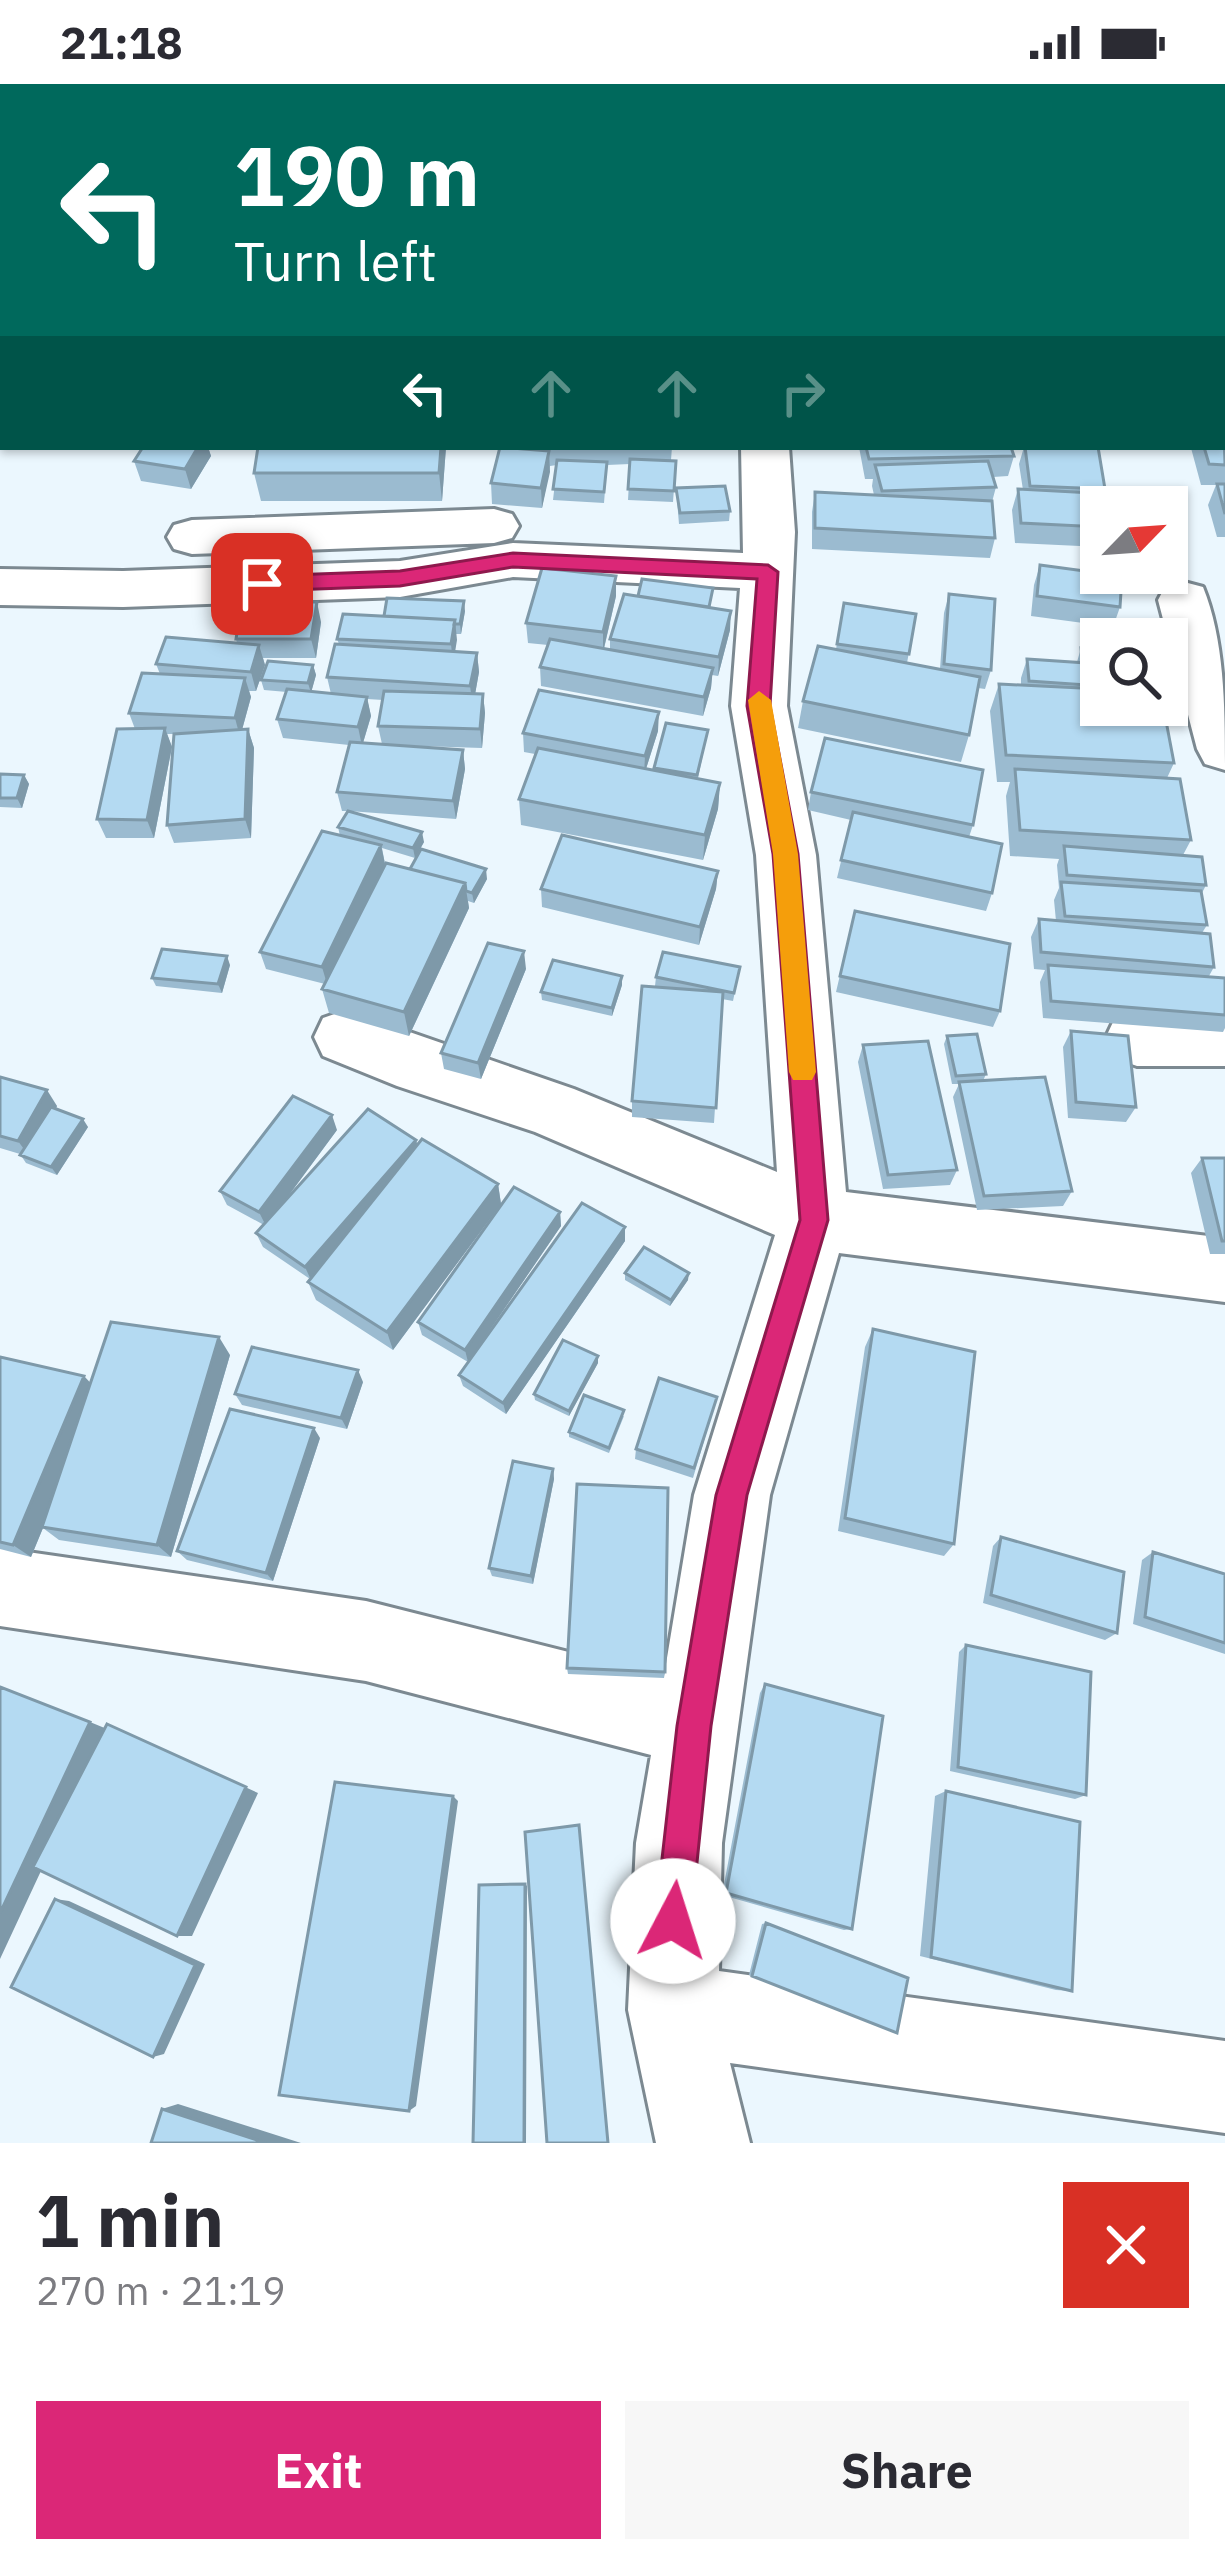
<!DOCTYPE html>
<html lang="en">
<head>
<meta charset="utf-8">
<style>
  :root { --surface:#fff; --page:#f7f7f7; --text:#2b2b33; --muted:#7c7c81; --accent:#db2777 }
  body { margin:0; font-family:"IBM Plex Sans",sans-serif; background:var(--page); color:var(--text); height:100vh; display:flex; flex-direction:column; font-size:45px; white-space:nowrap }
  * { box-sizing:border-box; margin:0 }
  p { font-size:39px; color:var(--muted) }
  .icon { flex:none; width:66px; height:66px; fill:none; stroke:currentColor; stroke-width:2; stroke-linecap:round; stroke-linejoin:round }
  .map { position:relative; height:2059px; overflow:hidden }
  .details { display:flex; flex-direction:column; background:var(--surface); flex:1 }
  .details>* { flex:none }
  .guide { position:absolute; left:0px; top:0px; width:1227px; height:366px; box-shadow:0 3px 9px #0004; background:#00695c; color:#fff; overflow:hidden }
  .needle { width:78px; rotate:65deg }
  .buttons { position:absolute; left:1080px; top:402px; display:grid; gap:24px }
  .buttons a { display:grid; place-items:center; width:108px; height:108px; border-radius:0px; background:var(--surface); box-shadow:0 3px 9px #0004; font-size:60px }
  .pin { position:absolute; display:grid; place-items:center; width:102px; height:102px; color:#fff; margin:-51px; border-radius:24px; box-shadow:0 6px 18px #0006 }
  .me { position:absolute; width:132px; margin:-66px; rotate:5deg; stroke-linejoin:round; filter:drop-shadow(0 0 9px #0008) }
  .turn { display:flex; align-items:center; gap:42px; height:252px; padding:0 36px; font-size:54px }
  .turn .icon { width:156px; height:156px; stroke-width:2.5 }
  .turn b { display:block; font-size:84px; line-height:102px }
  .lanes { display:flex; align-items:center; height:114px; padding:0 36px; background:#0003; justify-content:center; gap:60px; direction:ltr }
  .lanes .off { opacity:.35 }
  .round { display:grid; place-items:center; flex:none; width:126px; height:126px; border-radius:0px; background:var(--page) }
  .overview { display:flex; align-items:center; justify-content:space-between; height:204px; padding:0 36px }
  h1 { font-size:72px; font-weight:700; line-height:90px }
  .button { display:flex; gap:24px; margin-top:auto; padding:24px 36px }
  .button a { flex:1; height:138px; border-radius:0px; background:var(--accent); color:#fff; font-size:48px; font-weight:700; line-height:138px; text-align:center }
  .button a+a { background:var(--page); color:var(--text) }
  .status { display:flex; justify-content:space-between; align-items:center; height:84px; padding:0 60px; background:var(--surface); direction:ltr }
  .status svg { height:33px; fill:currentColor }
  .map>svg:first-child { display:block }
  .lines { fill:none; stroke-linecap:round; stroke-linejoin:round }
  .minor-casing { stroke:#7c8991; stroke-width:6 }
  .minor { fill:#fff; fill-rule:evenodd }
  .wall { fill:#9bbbd0; fill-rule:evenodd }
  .shaded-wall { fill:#7e99a9 }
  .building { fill:#b4daf2; stroke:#7e99a9; stroke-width:3 }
  .route { fill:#db2777; stroke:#8e194d; stroke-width:3 }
  .slow { fill:#f59e0b }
</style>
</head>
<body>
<div class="status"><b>21:18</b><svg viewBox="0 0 49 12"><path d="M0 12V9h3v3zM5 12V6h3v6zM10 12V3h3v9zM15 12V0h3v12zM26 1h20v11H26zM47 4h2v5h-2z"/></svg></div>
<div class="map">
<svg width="1225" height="2059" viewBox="0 0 1225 2059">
  <rect width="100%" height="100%" fill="#ebf7fe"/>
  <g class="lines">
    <defs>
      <path id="minor" d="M738 0H776L777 3H739Z
        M0 27 3 28V52L0 51Z
        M0 236H3V264H0Z
        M741 363H789L795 448 787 622 816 771 846 1108 1225 1154V1218L839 1169 770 1411 722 1759 719 1887 1225 1957V2049L730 1979 750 2059H656L628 1926 636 1759 651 1671 366 1597 0 1542V1464L366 1517 664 1592 694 1411 775 1151 535 1048 397 1002 323 972 314 953 323 934 346 926 574 1005 777 1088 756 771 731 622 740 504 513 493 400 513 123 523 0 521V485L123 487 400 477 513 459 743 469Z
        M494 425 512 430 519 442 512 454 494 459 192 470 174 465 167 453 174 441 192 436Z
        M1184 498 1203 503C1225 557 1225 626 1225 686L1205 680 1197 665 1158 516 1165 503Z
        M1137 928H1225V982H1137L1114 974 1105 955 1114 936Z"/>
    </defs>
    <use href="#minor" class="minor-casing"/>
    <use href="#minor" class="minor"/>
  </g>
  <path class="wall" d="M0 0H68L66 3H3V24L0 23Z
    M819 0H964V3H820Z
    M974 0H1046L1045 3H975Z
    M0 52 3 53V92H0Z
    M0 121H3V207H0Z
    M1225 344V453H1217L1208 421 1216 401H1201L1191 364 1224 363Z
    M143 363H208L211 372 191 405 141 397 134 377Z
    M446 363 442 417H261L254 389Z
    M517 363H672L671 376 676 377 673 418 628 416 630 380 607 381 604 419 553 416 557 381 550 382 542 424 492 420 491 399Z
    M859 363H1011L1014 372 1008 392 993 393 996 403 992 418 995 454 990 474 812 465V428L815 408 874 411 872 402 873 395H865Z
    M1024 363H1098L1105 405 1101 423V463L1015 459 1012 426 1018 405 1023 406 1019 380Z
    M676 404 730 427 729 437 679 440Z
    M1040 481 1120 523 1113 543 1031 532 1034 501Z
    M713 504 710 523 730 546 718 592 712 591 711 604 703 632 541 602 540 583 548 561 528 559 526 539 616 512 604 565 610 566V555L638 512Z
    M949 510 991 586 985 605 978 604 969 651 961 678 798 644 803 617 836 565 844 519 916 530 907 579 940 585 944 529Z
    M465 527 461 550H456L455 567 477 569 479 588 475 610H483L485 629 482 664 388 661 463 666 465 685 456 735 349 727 424 758 415 774 382 764 385 780 370 811 410 785 487 795 474 819 468 817 469 824 409 952 329 929 322 905 325 900 266 885 260 868 340 752 338 743 347 727H342L337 708 349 661 283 654 277 635 287 608 264 606 261 596 313 581 316 591 311 608 331 610 327 593 339 560 337 555 384 532ZM367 615 383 616 378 642 382 660 363 659 371 632Z
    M321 538 316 574H263L265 581 256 607H249L251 613 242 646 248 645 254 664 251 754 174 759 167 741 174 650H167L172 663 154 754H106L97 735 135 645 129 629 160 590 156 580 237 559 236 555Z
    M1081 564 1101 566V621H1167V585L1173 607 1165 627 1174 679 1167 694 1191 756 1183 771 1206 801 1202 809 1207 841 1202 849 1214 883 1209 892 1225 894V944L1223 948 1043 934 1040 898 1045 886 1034 885 1031 853 1039 835 1056 837 1054 816 1059 804 1057 781 1059 775 1010 772 1006 712 1010 698H997L990 627 999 600 1021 601V594L1027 575 1077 578Z
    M666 639 708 646 698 694 720 699 718 725 703 776 521 741 519 715 535 670 524 668 523 649 658 647 646 685 654 686Z
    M0 690 24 691 29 700 22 724 0 723Z
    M811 708 973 741 969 753 992 809 986 827 837 794 851 736 808 726Z
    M718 787 716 805 699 861 542 823 541 805Z
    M855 827 1000 927 993 943 836 908Z
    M230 881 222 909 156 902 152 894Z
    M740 883 733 917 722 915 714 1039 632 1033V1017L663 903 655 902 656 893Z
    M526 885 481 995 444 985 441 969Z
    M622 892V901L612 932 542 916 541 908Z
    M1071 947 1136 1023 1126 1038 1068 1034 1063 963Z
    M947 952 986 990 983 997 1072 1107 1063 1122 977 1126 953 1013 959 1000H952L944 960Z
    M863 961 957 1086 950 1101 883 1105 858 978Z
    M0 993 57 1022 56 1025 88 1043 57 1091 26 1079 20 1070 0 1064Z
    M337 1046 281 1122 416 1056 417 1060 498 1100 501 1120 393 1266 316 1216 308 1198 310 1195 263 1163 256 1149 264 1141 227 1121 220 1107Z
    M1202 1074H1225V1170H1210L1191 1089Z
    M560 1128 561 1142 468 1278 422 1251 418 1238Z
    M625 1143V1157L506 1330 463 1302 459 1291Z
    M625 1189 688 1196 670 1222 625 1196Z
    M873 1245 954 1460 944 1472 838 1447 865 1263Z
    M230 1271 171 1473 59 1456 43 1444 31 1473 0 1465V1273L91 1299Z
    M598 1272V1279L569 1332 535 1316 534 1310Z
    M363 1298 347 1345 242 1321 235 1310Z
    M717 1313 693 1394 635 1375 636 1365Z
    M624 1332 609 1369 569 1353V1348Z
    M320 1354 273 1497 187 1476 177 1467Z
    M553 1385 554 1395 533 1500 492 1492 489 1484Z
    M1001 1453 1117 1549 1105 1556 983 1519 993 1462Z
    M1153 1468 1225 1490V1570L1133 1540 1142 1476Z
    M966 1561 1086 1711 1075 1715 950 1687 959 1568Z
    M567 1584 665 1588 664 1594 568 1590Z
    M765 1600 852 1845 844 1846 722 1811 760 1609Z
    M946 1707 1072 1907 1056 1906 920 1872 935 1712Z
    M766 1839 897 1949 749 1891 762 1840Z"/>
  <path class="shaded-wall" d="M199 0H224V3H195Z
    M198 363H208L211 372 191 405 185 385Z
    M441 363H446L442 417 439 389Z
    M549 367 550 388 542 424 541 404Z
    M616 492V512L603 568V548Z
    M464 517 465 527 461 550 460 540Z
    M317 518 321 538 316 574 311 555Z
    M731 527 730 546 718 592 719 573Z
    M455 536 457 556 453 580 451 560Z
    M259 561 265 581 256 607 251 588Z
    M477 569 479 588 473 622 470 602Z
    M313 581 316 591 311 609 308 599Z
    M713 584 711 604 703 632 704 613Z
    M245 594 251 613 240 653 235 634Z
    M483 610 485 629 482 664 480 645Z
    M367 613 371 632 362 662 358 643Z
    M659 628 658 647 644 691 645 672Z
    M165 644 172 663 154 754 147 736Z
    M248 645 254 664 251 754 245 735Z
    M463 666 465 685 456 735 453 717Z
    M24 691 29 700 22 724 17 714Z
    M720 699 718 725 703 776 705 751Z
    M422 748 424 758 415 774 413 764Z
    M381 761 385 780 327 900 322 883Z
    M486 785 487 795 474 819 472 809Z
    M718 787 716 805 699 861 700 843Z
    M465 799 469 824 409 952 404 928Z
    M524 867 526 885 481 995 478 979Z
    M227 872 230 881 222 909 218 900Z
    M622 892V901L612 932V924Z
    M47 1006 57 1022 29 1072 18 1057Z
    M332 1031 337 1046 266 1142 259 1128Z
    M83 1035 88 1043 57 1091 51 1083Z
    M416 1056 420 1071 311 1196 305 1183Z
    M498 1100 501 1120 393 1266 387 1248Z
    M560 1128 561 1142 468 1278 465 1266Z
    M625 1143V1157L506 1330 503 1319Z
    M689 1189 688 1196 670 1222 671 1216Z
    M219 1253 230 1271 171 1473 157 1461Z
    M598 1272V1279L569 1332V1327Z
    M358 1286 363 1298 347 1345 341 1334Z
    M84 1292 99 1308 31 1473 13 1461Z
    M314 1344 320 1354 273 1497 266 1489Z
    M553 1385 554 1395 533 1500 531 1492Z
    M90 1638 107 1645 0 1875V1829Z
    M107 1640 258 1709 192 1852H177Z
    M453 1712 458 1717 416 2022 409 2027Z
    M525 1800 527 1802 526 2059H524Z
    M55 1815 69 1817 205 1880 164 1970 153 1973Z
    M178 2020 301 2059H266L162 2025Z"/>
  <path class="building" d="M0 0H31L29 3 3 4H0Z
    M90 0H140L138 3H89Z
    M152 0H199L195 3H158L151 1Z
    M218 0H245L241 3H214Z
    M0 52 3 53V72H0Z
    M0 121H3V187H0Z
    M1224 344 1225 381 1209 380 1204 363H1224Z
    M143 363H198L185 385 134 377Z
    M258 363H441L439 389H254Z
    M500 363 549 367 541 404 491 399Z
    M866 363H1011L1014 372 869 375Z
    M1025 363H1098L1105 405 1030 402Z
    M630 375 676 377 674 407 628 405Z
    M557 376 607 378 604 408 553 405Z
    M988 377 996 403 882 407 875 381Z
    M1217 400H1225V430Z
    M725 402 730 427 680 429 676 404Z
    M1018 405 1131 411 1133 423H1101V443L1021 439Z
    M815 408 992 417 995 454 815 444Z
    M1040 481 1122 492 1120 523 1037 512Z
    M542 484 616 492 603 548 526 539Z
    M642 495 713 504 709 523 638 512Z
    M624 510 731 527 719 573 610 555Z
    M949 510 995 515 991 586 944 580Z
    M387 514 464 517 460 540H454L455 536 384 532Z
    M242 518H317L311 555H236Z
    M844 519 916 530 909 570 837 560Z
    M343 530 455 536 451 560 337 555Z
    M166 553 259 561 251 588 156 580Z
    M550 555 713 584 704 613 540 583Z
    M335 560 477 569 470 602 327 593Z
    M818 562 980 593 969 651 803 617Z
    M1081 564 1101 566V580L1082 579Z
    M1027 575 1101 580V602L1029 597Z
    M268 577 313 581 308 599 261 596Z
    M1167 585H1170L1173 607H1167Z
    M142 589 245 594 235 634 129 629Z
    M999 600 1101 605V621H1163L1174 679 1006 671Z
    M287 605 367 613 358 643 277 635Z
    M539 606 659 628 645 672 523 649Z
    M384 607 483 610 480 645 378 642Z
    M666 639 708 646 697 691 654 684Z
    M165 644 147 736 97 735 117 645Z
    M248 645 245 735 167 741 174 650Z
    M825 654 983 686 973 741 811 708Z
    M350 658 463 666 453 717 337 708Z
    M538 664 720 699 705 751 519 715Z
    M1015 685 1180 695 1191 756 1020 746Z
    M0 690 24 691 17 714H0Z
    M348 727 422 748 413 764 338 743Z
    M853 728 1002 760 992 809 841 776Z
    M322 747 381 761 322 883 260 868Z
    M562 751 718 787 700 843 541 805Z
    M1064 762 1202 773 1206 801 1067 791Z
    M421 765 486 785 472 809 466 807 465 799 410 785Z
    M386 779 465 799 404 928 322 905Z
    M1061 798 1201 807 1207 841 1065 832Z
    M855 827 1010 860 1000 927 840 892Z
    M1039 835 1210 850 1214 883 1041 868Z
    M488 859 524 867 478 979 441 969Z
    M162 865 227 872 218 900 152 894Z
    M663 868 740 883 734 909 656 893Z
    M553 876 622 892 612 924 541 908Z
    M1048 881 1225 894V931L1051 917Z
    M642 902 723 908 716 1024 632 1017Z
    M1071 947 1128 952 1136 1023 1076 1018Z
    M977 950 986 990 956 992 947 952Z
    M928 957 957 1086 888 1091 863 961Z
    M0 993 47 1006 18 1057 0 1052Z
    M1045 993 1072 1107 984 1112 959 998Z
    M293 1012 332 1031 259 1128 220 1107Z
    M51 1023 83 1035 51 1083 20 1071Z
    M368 1025 416 1056 305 1183 256 1149Z
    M422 1055 498 1100 387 1248 308 1198Z
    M1202 1074H1225V1157H1222Z
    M514 1103 560 1128 465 1266 418 1238Z
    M582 1119 625 1143 503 1319 459 1291Z
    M644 1163 689 1189 671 1216 625 1189Z
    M111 1238 219 1253 157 1461 42 1443Z
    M873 1245 975 1268 954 1460 845 1434Z
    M563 1256 598 1272 569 1327 534 1310Z
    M252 1263 358 1286 341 1334 235 1310Z
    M0 1273 84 1292 13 1461 0 1458Z
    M659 1294 717 1313 694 1384 636 1365Z
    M584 1311 624 1326 609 1364 569 1348Z
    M230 1325 314 1344 266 1489 177 1467Z
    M513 1377 553 1385 531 1492 489 1484Z
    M577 1400 668 1404 665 1588 567 1584Z
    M1001 1453 1124 1488 1117 1549 991 1511Z
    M1153 1468 1225 1490V1559L1145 1533Z
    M966 1561 1091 1588 1086 1711 958 1683Z
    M765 1600 883 1632 852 1845 726 1809Z
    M0 1603 90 1638 0 1829Z
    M107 1640 246 1703 177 1852 33 1783Z
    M335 1698 453 1712 409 2027 279 2011Z
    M946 1707 1080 1738 1072 1907 931 1873Z
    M579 1741 608 2059H547L525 1748Z
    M525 1800 524 2059H473L479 1801Z
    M55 1815 195 1881 153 1973 11 1903Z
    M766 1839 908 1894 897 1949 752 1892Z
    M162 2025 266 2059H151Z"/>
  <path class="route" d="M513 469 768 481 778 488 770 622 798 770 828 1136 747 1411 711 1642 691 1837 686 1849 673 1855 660 1849 655 1837 677 1642 716 1411 800 1136 773 770 747 622 757 495 513 483 400 502 262 507 251 500 262 492 400 487Z"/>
  <path class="slow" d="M759 607 771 616 798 770 816 988 812 996H793L789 988 773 770 748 616Z"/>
</svg>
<div class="buttons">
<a><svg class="needle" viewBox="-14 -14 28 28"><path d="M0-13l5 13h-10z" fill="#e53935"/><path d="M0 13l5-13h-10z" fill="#7c7c81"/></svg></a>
<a><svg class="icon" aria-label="search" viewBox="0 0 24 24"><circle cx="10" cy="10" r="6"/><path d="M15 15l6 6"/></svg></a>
</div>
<div class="pin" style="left:262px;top:500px;background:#d93025"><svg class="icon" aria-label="arrive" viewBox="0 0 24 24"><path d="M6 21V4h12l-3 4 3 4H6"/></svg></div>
<svg class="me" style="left:673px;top:1837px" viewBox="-20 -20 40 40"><circle r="19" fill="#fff"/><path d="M0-13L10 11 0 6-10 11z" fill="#db2777"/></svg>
<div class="guide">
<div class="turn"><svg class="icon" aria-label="left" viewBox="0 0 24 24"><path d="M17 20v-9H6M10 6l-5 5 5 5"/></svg><div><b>190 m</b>Turn left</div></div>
<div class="lanes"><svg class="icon" aria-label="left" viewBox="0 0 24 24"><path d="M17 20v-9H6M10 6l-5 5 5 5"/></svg><svg class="icon off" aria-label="ahead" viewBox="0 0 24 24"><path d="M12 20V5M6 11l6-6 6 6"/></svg><svg class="icon off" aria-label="ahead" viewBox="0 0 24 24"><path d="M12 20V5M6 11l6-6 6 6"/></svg><svg class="icon off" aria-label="right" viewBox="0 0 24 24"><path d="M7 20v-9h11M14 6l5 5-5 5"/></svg></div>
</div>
</div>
<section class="details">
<div class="overview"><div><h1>1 min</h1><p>270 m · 21:19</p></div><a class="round" style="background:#d93025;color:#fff"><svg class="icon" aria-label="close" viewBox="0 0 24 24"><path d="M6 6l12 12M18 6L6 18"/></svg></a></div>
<div class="button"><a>Exit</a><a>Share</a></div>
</section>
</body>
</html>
